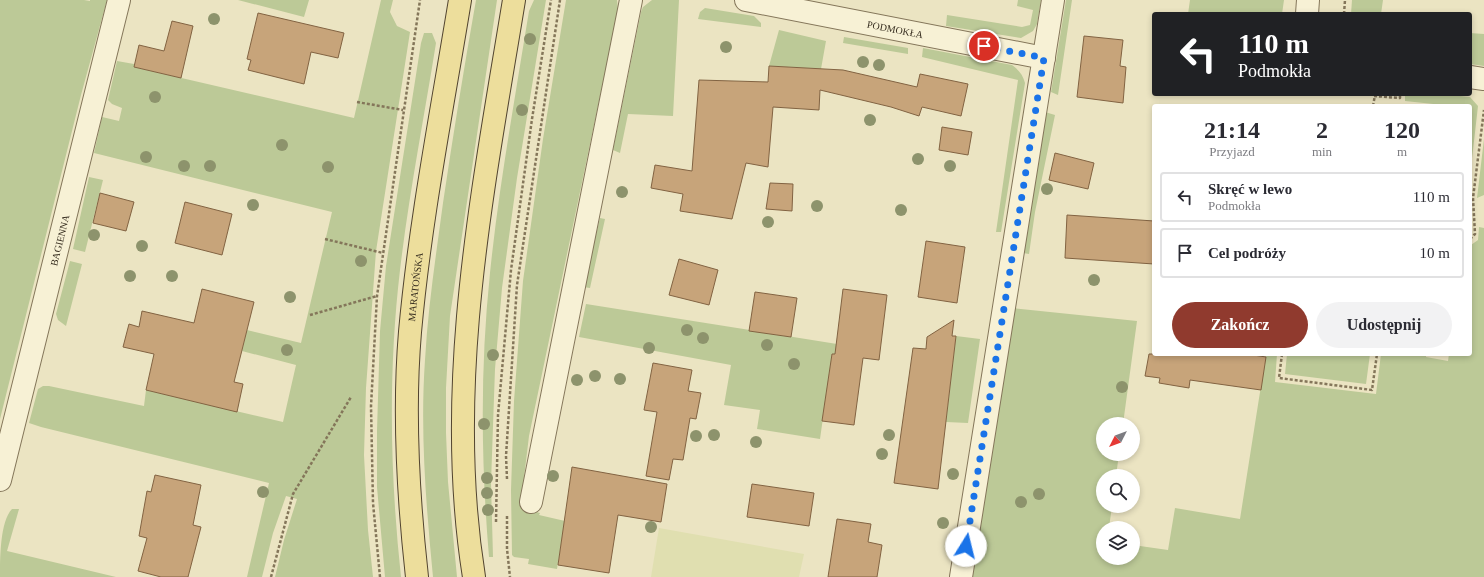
<!DOCTYPE html>
<html lang="pl">
<head>
<meta charset="utf-8">
<style>
  :root { --surface:#fff; --page:#f2f2f3; --text:#2b2b33; --muted:#7c7c81; --line:#e1e1e2; --accent:#903a2e }
  body { margin:0; font-family:"Times New Roman",serif; background:var(--page); color:var(--text); height:100vh; display:flex; flex-direction:column; font-size:15px; white-space:nowrap }
  * { box-sizing:border-box; margin:0 }
  p { font-size:13px; color:var(--muted) }
  .icon { flex:none; width:22px; height:22px; fill:none; stroke:currentColor; stroke-width:2; stroke-linecap:round; stroke-linejoin:round }
  .map { position:relative; flex:1; overflow:hidden }
  .panel { position:absolute; left:1152px; top:104px; width:320px; height:252px; display:flex; flex-direction:column; background:var(--surface); border-radius:4px; box-shadow:0 2px 6px #0003 }
  .panel>* { flex:none }
  .top-card { position:absolute; left:1152px; top:12px; width:320px; height:84px; border-radius:4px; box-shadow:0 2px 6px #0003; background:#202124; color:#fff; overflow:hidden }
  .needle { width:26px; rotate:228deg }
  .fabs { position:absolute; left:1096px; top:417px; display:grid; gap:8px }
  .fabs a { display:grid; place-items:center; width:44px; height:44px; border-radius:50%; background:var(--surface); box-shadow:0 2px 6px #0003; font-size:20px }
  .pin { position:absolute; display:grid; place-items:center; width:34px; height:34px; color:#fff; margin:-17px; border:2px solid #fff; border-radius:50%; box-shadow:0 1px 4px #0007 }
  .me { position:absolute; width:44px; margin:-22px; rotate:9deg; stroke-linejoin:round; filter:drop-shadow(0 0 3px #0008) }
  .turn { display:flex; align-items:center; gap:14px; height:84px; padding:0 20px; font-size:18px }
  .turn .icon { width:52px; height:52px; stroke-width:2.5 }
  .turn b { display:block; font-size:28px; line-height:34px }
  .eta { display:flex; justify-content:space-evenly; align-items:center; height:68px; text-align:center }
  .eta b { font-size:24px; font-weight:700; line-height:28px }
  .button { display:flex; gap:8px; margin-top:auto; padding:8px 20px }
  .button a { flex:1; height:46px; border-radius:24px; background:var(--accent); color:#fff; font-size:16px; font-weight:700; line-height:46px; text-align:center }
  .button a+a { background:var(--page); color:var(--text) }
  ul { padding:0; list-style:none }
  li { display:flex; align-items:center; gap:12px; height:50px; margin:0 8px 6px; padding:0 12px; border:2px solid var(--line); border-radius:4px }
  li div { flex:1 }
  li b { display:block; font-size:15px }
  li em { font-style:normal }
  .map>svg:first-child { display:block }
  .farmland { fill:#e0dfb0 }
  .green { fill:#bcc997 }
  .building { fill:#c7a47a; stroke:#826342 }
  .lines { fill:none; stroke-linecap:round; stroke-linejoin:round }
  .minor-casing { stroke:#84765a; stroke-width:24 }
  .major-casing { stroke:#52442f; stroke-width:24 }
  .path { stroke:#84765a; stroke-width:2.5; stroke-dasharray:3 2; stroke-linecap:butt }
  .minor { stroke:#f7f1d5; stroke-width:22 }
  .major { stroke:#edde9c; stroke-width:22 }
  .tree { fill:#8d936c }
  .route { stroke:#1a73e8; stroke-width:7; stroke-dasharray:0 12.6 }
  .labels { text-anchor:middle; dominant-baseline:central; stroke-width:3; stroke-linejoin:round; paint-order:stroke }
  .street-label { font-size:10px; fill:#352c1e; stroke:#f3eed1 }
</style>
</head>
<body>
<div class="map">
<svg width="1484" height="577" viewBox="0 0 1484 577">
  <rect width="100%" height="100%" fill="#ebe4c2"/>
  <path class="farmland" d="M659 528 804 554 799 577H651Z"/>
  <path class="green" d="M0 0H84L90 1V0H107L81 95 0 419Z
    M238 0H309L304 17Z
    M381 0H393L390 12 397 26 410 32 376 251 366 388 364 455 368 530 373 577H275L284 540 297 499 286 496 273 533 262 577H247L269 483 41 427 29 423 38 389 43 386H49L144 406 146 390 283 422 296 365 242 351 247 330 301 343 332 212 94 153 102 117 119 121 122 108 112 104 108 100 117 61 134 64V67L354 118Z
    M476 0H497L450 316 446 388V433L448 482 457 577H433C426 505 420 432 425 360 428 307 436 255 443 203 453 135 464 68 476 0Z
    M534 0H546L517 178 502 288 495 369 491 483 493 557H489C481 462 480 368 490 273 499 185 515 98 529 11Z
    M566 0H617L618 10 529 436 523 486 522 508 540 513 539 515 565 521 557 569 528 564 529 559 514 557 512 555 511 490 514 401 523 281 543 139Z
    M652 0H679L673 116 628 114 620 153 613 150 641 12 643 7Z
    M1018 0H1041L1037 24 1033 31 1021 38 946 26 947 15 1022 27 1030 25 1033 10 1017 6Z
    M1066 0H1072L1058 95 1051 92Z
    M1190 0H1284L1282 14H1188Z
    M1352 0H1383L1381 14H1351Z
    M705 8 754 16 761 23V27L698 19 700 12Z
    M779 30 826 41 821 69 769 66Z
    M424 33H432L436 43C424 118 409 194 400 270 388 372 390 475 401 577H385L377 487V431L380 331 386 266 421 43Z
    M1470 33 1484 34V66L1470 64Z
    M844 37 908 48V54L843 43Z
    M923 48 1012 65C1019 70 1023 75 1025 83L1001 232H996L1018 80 922 57Z
    M1405 94H1442L1470 97 1478 106 1470 176V123L1472 108H1470V106H1452L1405 101Z
    M1045 112 1055 115 1035 212 1029 254 1023 253Z
    M1484 139V195L1477 198Z
    M89 177 103 180 85 252 73 249Z
    M600 218 605 219 590 288 583 287Z
    M1479 227 1484 228V577H972L1012 308 1137 321 1123 424H1103V454H1119L1116 476H1103V506H1112L1109 528H1103V558H1133V545L1168 550 1175 508 1240 519 1266 354H1277L1275 382 1376 394 1381 354H1426V357L1448 361 1449 354H1470V251L1471 245 1478 240Z
    M70 261 82 264 66 326 58 320 56 314Z
    M586 304 837 344 835 354H832L820 439 757 429 760 410 724 405 731 365 579 337Z
    M956 336 980 339 968 423 946 422Z
    M1287 354H1370L1366 384 1285 374Z
    M12 509H19L7 551 116 577H0C0 559 0 521 12 509Z"/>
  <path class="building" d="M258 13 344 33 338 58 311 52 304 84 248 70 251 60 247 59Z
    M172 21 193 26 181 78 134 67 139 45 164 51Z
    M1084 36 1123 40 1120 66 1126 67 1123 103 1077 97Z
    M769 66 843 70 917 87 920 74 968 84 961 116 922 107 919 116 891 107 820 90 819 110 773 107 768 167 746 163 732 219 680 211 683 194 651 188 655 165 692 171 699 80 768 82Z
    M942 127 972 132 968 155 939 150Z
    M1055 153 1094 163 1088 189 1049 180Z
    M770 183 793 184 792 211 766 209Z
    M100 193 134 202 126 231 93 223Z
    M185 202 232 214 222 255 175 243Z
    M1067 215 1154 221V264L1065 258Z
    M926 241 965 247 957 303 918 297Z
    M679 259 718 270 709 305 669 295Z
    M202 289 254 302 234 382 243 384 237 412 146 390 154 354 123 347 129 324 139 327 142 311 194 323Z
    M843 289 887 295 879 360 863 358 854 425 822 421 832 354H835Z
    M755 292 797 298 791 337 749 331Z
    M954 320 952 336H956L938 489 894 483 913 348 926 349 927 337Z
    M1149 354H1247L1266 357 1261 390 1190 380 1189 388 1159 383 1160 378 1145 376Z
    M653 363 692 370 688 391 701 393 696 419 690 418 683 460 673 459 669 480 646 476 657 412 644 410Z
    M572 467 667 484 661 522 618 515 609 573 558 565Z
    M155 475 201 485 193 525 201 527 188 577H161L138 571 147 538 139 536 147 491 151 492Z
    M752 484 814 493 809 526 747 517Z
    M837 519 871 524 868 542 882 545 877 577H828Z"/>
  <g class="lines">
    <defs>
      <g id="minor">
        <path id="s1" d="M746 0 1044 58"/>
        <path d="M1307 14 1308 0"/>
        <path d="M1470 77 1484 79"/>
        <path id="s2" d="M0 480 119 0"/>
        <path d="M531 502 631 0"/>
        <path d="M961 577 1053 0"/>
      </g>
      <g id="major">
        <path id="s3" d="M417 577C408 496 403 414 410 332 420 221 442 110 460 0"/>
        <path d="M474 577C443 385 483 190 514 0"/>
      </g>
    </defs>
    <use href="#minor" class="minor-casing"/>
    <use href="#major" class="major-casing"/>
    <path class="path" d="M1344 14 1345 0
      M1374 96 1400 98V94
      M357 102 403 110
      M1373 106 1375 95
      M325 239 383 253
      M1470 239 1475 234 1473 198 1484 110
      M310 315 377 296
      M1282 354 1279 378 1372 390 1377 354
      M507 479 506 456 517 285 560 0
      M507 516V549L510 577
      M496 522 498 415 511 270 532 119 551 0
      M271 577 293 494 351 397
      M380 577 373 503 371 406 377 296 420 0"/>
    <use href="#minor" class="minor"/>
    <use href="#major" class="major"/>
  </g>
  <g class="tree">
    <circle cx="214" cy="19" r="6"/>
    <circle cx="530" cy="39" r="6"/>
    <circle cx="726" cy="47" r="6"/>
    <circle cx="863" cy="62" r="6"/>
    <circle cx="879" cy="65" r="6"/>
    <circle cx="155" cy="97" r="6"/>
    <circle cx="522" cy="110" r="6"/>
    <circle cx="870" cy="120" r="6"/>
    <circle cx="282" cy="145" r="6"/>
    <circle cx="146" cy="157" r="6"/>
    <circle cx="918" cy="159" r="6"/>
    <circle cx="184" cy="166" r="6"/>
    <circle cx="210" cy="166" r="6"/>
    <circle cx="950" cy="166" r="6"/>
    <circle cx="328" cy="167" r="6"/>
    <circle cx="1047" cy="189" r="6"/>
    <circle cx="622" cy="192" r="6"/>
    <circle cx="253" cy="205" r="6"/>
    <circle cx="817" cy="206" r="6"/>
    <circle cx="901" cy="210" r="6"/>
    <circle cx="768" cy="222" r="6"/>
    <circle cx="94" cy="235" r="6"/>
    <circle cx="142" cy="246" r="6"/>
    <circle cx="361" cy="261" r="6"/>
    <circle cx="130" cy="276" r="6"/>
    <circle cx="172" cy="276" r="6"/>
    <circle cx="1094" cy="280" r="6"/>
    <circle cx="290" cy="297" r="6"/>
    <circle cx="687" cy="330" r="6"/>
    <circle cx="703" cy="338" r="6"/>
    <circle cx="767" cy="345" r="6"/>
    <circle cx="649" cy="348" r="6"/>
    <circle cx="287" cy="350" r="6"/>
    <circle cx="493" cy="355" r="6"/>
    <circle cx="794" cy="364" r="6"/>
    <circle cx="595" cy="376" r="6"/>
    <circle cx="620" cy="379" r="6"/>
    <circle cx="577" cy="380" r="6"/>
    <circle cx="1122" cy="387" r="6"/>
    <circle cx="484" cy="424" r="6"/>
    <circle cx="714" cy="435" r="6"/>
    <circle cx="889" cy="435" r="6"/>
    <circle cx="696" cy="436" r="6"/>
    <circle cx="756" cy="442" r="6"/>
    <circle cx="882" cy="454" r="6"/>
    <circle cx="953" cy="474" r="6"/>
    <circle cx="553" cy="476" r="6"/>
    <circle cx="487" cy="478" r="6"/>
    <circle cx="263" cy="492" r="6"/>
    <circle cx="487" cy="493" r="6"/>
    <circle cx="1039" cy="494" r="6"/>
    <circle cx="1021" cy="502" r="6"/>
    <circle cx="488" cy="510" r="6"/>
    <circle cx="943" cy="523" r="6"/>
    <circle cx="651" cy="527" r="6"/>
  </g>
  <g class="lines">
    <path class="route" d="M966 546 1044 58 984 46"/>
  </g>
  <g class="labels">
    <g class="street-label">
      <text stroke="none"><textPath href="#s1" startOffset="152">PODMOKŁA</textPath></text>
      <text stroke="none"><textPath href="#s2" startOffset="247">BAGIENNA</textPath></text>
      <text stroke="none"><textPath href="#s3" startOffset="291">MARATOŃSKA</textPath></text>
    </g>
  </g>
</svg>
<div class="fabs">
<a><svg class="needle" viewBox="-14 -14 28 28"><path d="M0-13l5 13h-10z" fill="#e53935"/><path d="M0 13l5-13h-10z" fill="#7c7c81"/></svg></a>
<a><svg class="icon" aria-label="search" viewBox="0 0 24 24"><circle cx="10" cy="10" r="6"/><path d="M15 15l6 6"/></svg></a>
<a><svg class="icon" aria-label="layers" viewBox="0 0 24 24"><path d="M12 4l9 5-9 5-9-5zM3 14l9 5 9-5"/></svg></a>
</div>
<div class="pin" style="left:984px;top:46px;background:#d93025"><svg class="icon" aria-label="arrive" viewBox="0 0 24 24"><path d="M6 21V4h12l-3 4 3 4H6"/></svg></div>
<svg class="me" style="left:966px;top:546px" viewBox="-20 -20 40 40"><circle r="19" fill="#fff"/><path d="M0-13L10 11 0 6-10 11z" fill="#1a73e8"/></svg>
<div class="top-card">
<div class="turn"><svg class="icon" aria-label="left" viewBox="0 0 24 24"><path d="M17 20v-9H6M10 6l-5 5 5 5"/></svg><div><b>110 m</b>Podmokła</div></div>
</div>
<section class="panel">
<div class="eta">
<div><b>21:14</b><p>Przyjazd</p></div>
<div><b>2</b><p>min</p></div>
<div><b>120</b><p>m</p></div>
</div>
<ul>
<li><svg class="icon" aria-label="left" viewBox="0 0 24 24"><path d="M17 20v-9H6M10 6l-5 5 5 5"/></svg><div><b>Skręć w lewo</b><p>Podmokła</p></div><em>110 m</em></li>
<li><svg class="icon" aria-label="arrive" viewBox="0 0 24 24"><path d="M6 21V4h12l-3 4 3 4H6"/></svg><div><b>Cel podróży</b></div><em>10 m</em></li>
</ul>
<div class="button"><a>Zakończ</a><a>Udostępnij</a></div>
</section>
</div>
</body>
</html>
